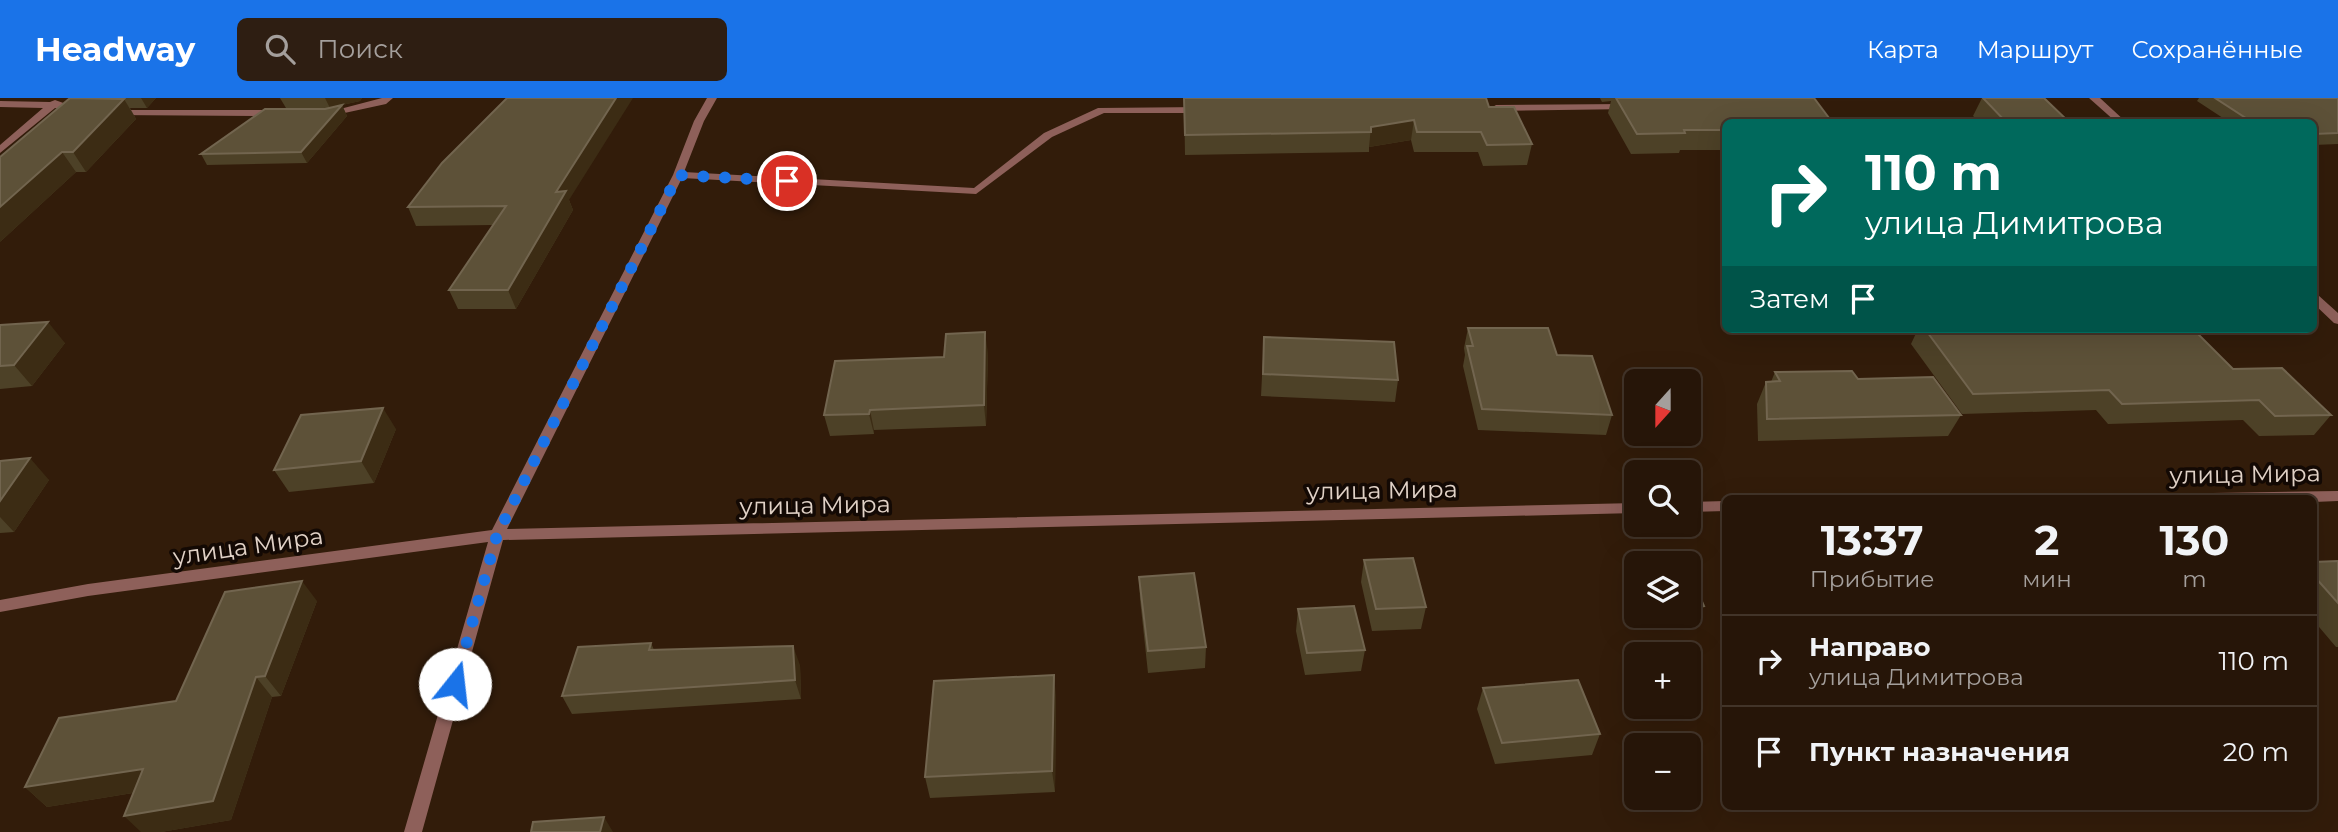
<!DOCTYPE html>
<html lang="ru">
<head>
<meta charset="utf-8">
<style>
  :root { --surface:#261508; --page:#2e1e12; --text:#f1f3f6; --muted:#a49f9c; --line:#423429; --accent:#1a73e8 }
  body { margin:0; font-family:Montserrat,sans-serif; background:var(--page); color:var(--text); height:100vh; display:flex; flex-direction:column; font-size:26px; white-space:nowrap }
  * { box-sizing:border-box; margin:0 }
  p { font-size:23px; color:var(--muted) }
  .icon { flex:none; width:38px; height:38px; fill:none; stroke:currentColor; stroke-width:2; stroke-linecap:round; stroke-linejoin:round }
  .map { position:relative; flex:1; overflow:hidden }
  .sheet { position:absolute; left:1722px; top:397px; width:595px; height:315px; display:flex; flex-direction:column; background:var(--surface); border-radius:10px; box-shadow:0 7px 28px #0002,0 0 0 2px var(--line) }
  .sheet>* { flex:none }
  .hud { position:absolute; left:1722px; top:21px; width:595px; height:214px; border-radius:10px; box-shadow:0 7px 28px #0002,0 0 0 2px var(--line); background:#00695c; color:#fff; overflow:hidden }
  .needle { width:46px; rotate:201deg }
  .buttons { position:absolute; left:1624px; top:271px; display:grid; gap:14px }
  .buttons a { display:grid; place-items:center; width:77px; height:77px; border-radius:10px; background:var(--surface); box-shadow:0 7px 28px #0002,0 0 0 2px var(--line); font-size:35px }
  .pin { position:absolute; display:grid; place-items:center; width:60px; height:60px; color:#fff; margin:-30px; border:4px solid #fff; border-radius:50%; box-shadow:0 2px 7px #0007 }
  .me { position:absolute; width:77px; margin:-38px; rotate:16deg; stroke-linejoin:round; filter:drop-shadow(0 0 5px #0008) }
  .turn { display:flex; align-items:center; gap:24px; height:147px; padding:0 28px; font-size:32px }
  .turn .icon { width:91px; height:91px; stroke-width:2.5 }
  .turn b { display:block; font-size:49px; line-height:60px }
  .then { display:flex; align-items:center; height:66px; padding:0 28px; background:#0003; gap:14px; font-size:26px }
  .eta { display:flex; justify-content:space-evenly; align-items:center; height:119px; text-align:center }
  .eta b { font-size:42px; font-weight:700; line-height:49px }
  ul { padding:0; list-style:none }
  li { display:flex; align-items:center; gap:21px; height:91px; padding:0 28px; border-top:2px solid var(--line) }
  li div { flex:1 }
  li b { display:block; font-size:26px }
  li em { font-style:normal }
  header { display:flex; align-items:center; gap:42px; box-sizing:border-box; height:98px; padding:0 35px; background:var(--accent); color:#fff }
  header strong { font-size:33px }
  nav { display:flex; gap:38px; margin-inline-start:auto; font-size:24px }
  .search { width:490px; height:63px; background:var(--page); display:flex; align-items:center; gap:18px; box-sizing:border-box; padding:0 24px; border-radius:10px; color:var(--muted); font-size:26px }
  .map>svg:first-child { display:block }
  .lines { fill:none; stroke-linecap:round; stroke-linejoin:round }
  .minor { fill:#8e605a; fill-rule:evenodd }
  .wall { fill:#4d4127 }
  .shaded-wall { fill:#3c2c14 }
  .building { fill:#5d5138; stroke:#72654f; stroke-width:2 }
  .route { stroke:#1a73e8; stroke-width:12; stroke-dasharray:0 21.6 }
  .labels { text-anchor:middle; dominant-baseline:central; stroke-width:7; stroke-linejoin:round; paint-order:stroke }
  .street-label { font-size:24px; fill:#e1d2c7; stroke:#130904 }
</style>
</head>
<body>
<header>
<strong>Headway</strong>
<div class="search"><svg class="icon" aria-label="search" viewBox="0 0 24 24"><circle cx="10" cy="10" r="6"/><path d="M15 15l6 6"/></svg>Поиск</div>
<nav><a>Карта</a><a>Маршрут</a><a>Сохранённые</a></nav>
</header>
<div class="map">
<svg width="2338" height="734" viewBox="0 0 2338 734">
  <rect width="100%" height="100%" fill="#321c0a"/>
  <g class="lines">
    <path class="minor" d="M382 0H393L386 6 326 19 321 16Z
      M707 0H717L704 23 684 74 974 90 1044 35 1098 10 1203 9 1208 12 1203 15H1104L1052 39 976 96 682 80 507 431 1636 405V415L503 442 422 734H404L488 444 88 498 0 514V502L88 486 492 432 673 77 694 23Z
      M2089 0H2100L2126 24H2116Z
      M55 2 83 12 78 15 55 10 0 55V47L43 10 0 9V3L50 4Z
      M1626 6 1631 9 1630 11 1496 13 1491 10 1496 7Z
      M116 12H274L279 15 274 18 112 17 111 15Z
      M2314 196 2318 197 2338 215V226L2334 225 2314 206Z
      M2338 393V403L2314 404V401H2145L2152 396Z
      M1726 403V413L1689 414V404Z"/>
  </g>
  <path class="wall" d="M70 0H156L147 10H130L136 21 86 74H76L0 144Z
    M280 0H362L360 3 342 7 347 18 307 65 207 67 201 56 286 10Z
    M1184 0H1486L1489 9 1532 46 1527 67 1483 68 1478 54H1414L1411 42 1369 49V54L1185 57Z
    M1600 0H1814L1726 24V52H1680L1679 55 1631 56 1608 15 1611 3 1602 4Z
    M1982 0H2044L2069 24H1980L1973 18Z
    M2199 0H2338V46L2314 47V24H2229L2197 3Z
    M569 102 573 112 516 211H458L449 192 493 127 416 128 408 109Z
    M0 227 65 245 32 288 0 291Z
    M1468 230 1557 257 1612 317 1606 337 1478 332 1463 268 1465 257 1464 250Z
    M1918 231H2193L2233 271 2331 317 2314 337 2259 338 2243 322 2108 326 2096 312 1962 316 1911 246Z
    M1264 239 1398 282 1395 304 1261 298Z
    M988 255 986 328 874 332V336L830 338 824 317 944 259Z
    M1775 274 1858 281 1961 317 1948 338 1758 343 1757 306 1766 284H1771Z
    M396 331 374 385 289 394 274 372Z
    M0 363 49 382 14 434 0 435Z
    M1631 455 1636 466V513L1623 477Z
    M1364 462 1426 509 1421 531 1372 533 1361 484Z
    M2338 463V549H2336L2314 523V464Z
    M1689 473 1704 508 1694 530 1643 531 1638 518H1689Z
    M1139 479 1206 549 1205 570 1148 575 1140 501Z
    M317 503 281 598 272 599 231 722 161 734H141L133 695 47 709 25 689 176 603Z
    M1298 511 1365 552 1361 573 1305 577 1296 533Z
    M651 545 654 552 800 567 801 601 572 616 562 598Z
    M1483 590 1600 636 1592 657 1495 666 1477 611Z
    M1056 598 1055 694 930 700 925 679Z"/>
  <path class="shaded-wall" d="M141 0H156L147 10Z
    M325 0H362L360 3 342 7 347 18 307 65 301 54 330 10Z
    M616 0H633L569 102 573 112 516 211 508 192 556 94Z
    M124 1 136 21 86 74 73 54Z
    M1414 22 1411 42 1369 49 1371 29Z
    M62 54 76 74 0 144V109Z
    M48 224 65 245 32 288 14 267Z
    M985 234 988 255 986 328 984 307Z
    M383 310 396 331 374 385 361 363Z
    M870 312 874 332V336L869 316Z
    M30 360 49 382 14 434 0 419V403Z
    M302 483 317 503 281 598 265 578Z
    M793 548 800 567 801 601 795 582Z
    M1054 577 1056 598 1055 694 1052 673Z
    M256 579 272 599 231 722 161 734H141L124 718Z
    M143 671 163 690 47 709 25 689Z
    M604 719 613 734H600Z"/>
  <path class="building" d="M70 0 124 1 73 54H62L0 109V59Z
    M507 0H616L556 94 566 93 508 192H449L506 108 408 109 442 65Z
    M1184 0H1486L1489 9H1514L1532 46 1487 47 1481 34H1417L1414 22 1371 29V34L1185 37Z
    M1616 0H1814L1832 24H1726V32H1684L1685 35 1637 36Z
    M1983 0H2044L2069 24H2006Z
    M2215 0H2338V35L2314 36V24H2252Z
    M342 7 301 54 201 56 265 11H325Z
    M48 224 14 267 0 268V227Z
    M1468 230H1548L1557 257 1592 258 1612 317 1482 311 1467 248H1473Z
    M1925 231H2193L2233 271 2282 270 2331 317 2275 318 2259 302 2122 306 2109 292 1973 296Z
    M985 234 984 307 870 312 869 316 824 317 835 263 944 259 946 236Z
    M1264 239 1394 244 1398 282 1263 276Z
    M1852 273 1858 281 1933 279 1961 317 1767 321 1766 284 1780 283 1775 274Z
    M383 310 361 363 274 372 301 317Z
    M30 360 0 403V363Z
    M1631 455H1681L1686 466H1636V469Z
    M1413 460 1426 509 1376 511 1364 462Z
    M2338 463V505L2314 478V464Z
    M1689 473 1704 508 1689 509Z
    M1194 475 1206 549 1148 553 1139 479Z
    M302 483 265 578 256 579 213 703 124 718 143 671 25 689 59 620 176 603 225 494Z
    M1354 508 1365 552 1307 555 1298 511Z
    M651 545 649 552 793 548 795 582 562 598 578 549Z
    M1054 577 1052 673 925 679 934 583Z
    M1578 582 1600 636 1502 645 1483 590Z
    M604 719 600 734H531L533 724Z"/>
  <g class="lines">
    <path class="route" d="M455 586 497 437 678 77 787 83"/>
  </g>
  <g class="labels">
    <g class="street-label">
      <text transform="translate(2245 376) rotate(-1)">улица Мира</text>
      <text transform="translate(1382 392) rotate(-1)">улица Мира</text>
      <text transform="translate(815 407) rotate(-1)">улица Мира</text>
      <text transform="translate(248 448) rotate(-8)">улица Мира</text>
    </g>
  </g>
</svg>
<div class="buttons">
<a><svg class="needle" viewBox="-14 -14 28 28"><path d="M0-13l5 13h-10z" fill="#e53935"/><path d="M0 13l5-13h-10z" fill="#a49f9c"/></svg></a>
<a><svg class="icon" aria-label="search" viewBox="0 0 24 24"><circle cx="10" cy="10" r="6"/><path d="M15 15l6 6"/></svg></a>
<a><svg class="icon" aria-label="layers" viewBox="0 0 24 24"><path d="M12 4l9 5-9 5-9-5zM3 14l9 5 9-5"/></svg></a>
<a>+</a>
<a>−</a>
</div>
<div class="pin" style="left:787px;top:83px;background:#d93025"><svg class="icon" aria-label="arrive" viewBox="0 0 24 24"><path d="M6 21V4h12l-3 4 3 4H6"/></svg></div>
<svg class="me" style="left:455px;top:586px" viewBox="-20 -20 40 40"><circle r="19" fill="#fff"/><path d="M0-13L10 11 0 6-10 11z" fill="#1a73e8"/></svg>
<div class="hud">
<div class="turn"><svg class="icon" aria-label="right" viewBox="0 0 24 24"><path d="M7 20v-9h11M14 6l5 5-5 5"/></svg><div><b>110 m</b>улица Димитрова</div></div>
<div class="then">Затем<svg class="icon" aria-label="arrive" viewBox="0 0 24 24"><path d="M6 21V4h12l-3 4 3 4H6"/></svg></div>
</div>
<section class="sheet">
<div class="eta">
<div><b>13:37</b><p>Прибытие</p></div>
<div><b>2</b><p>мин</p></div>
<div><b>130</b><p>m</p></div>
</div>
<ul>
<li><svg class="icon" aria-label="right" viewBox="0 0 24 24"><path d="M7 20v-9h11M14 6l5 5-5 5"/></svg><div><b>Направо</b><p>улица Димитрова</p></div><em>110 m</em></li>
<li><svg class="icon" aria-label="arrive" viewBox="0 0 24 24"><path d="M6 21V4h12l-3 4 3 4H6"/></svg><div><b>Пункт назначения</b></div><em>20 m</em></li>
</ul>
</section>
</div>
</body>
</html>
